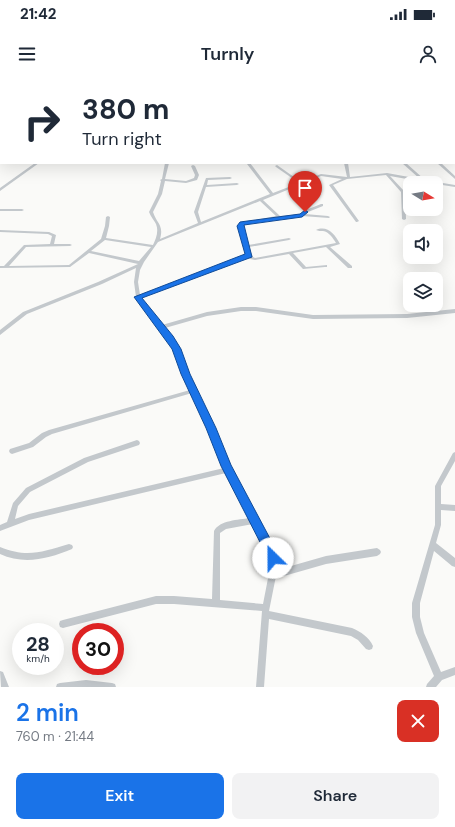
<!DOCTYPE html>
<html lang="en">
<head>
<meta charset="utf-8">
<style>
  :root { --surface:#fff; --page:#f2f2f3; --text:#1f2937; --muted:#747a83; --accent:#1a73e8 }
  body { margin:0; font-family:"DM Sans",sans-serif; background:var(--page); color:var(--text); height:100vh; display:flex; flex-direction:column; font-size:15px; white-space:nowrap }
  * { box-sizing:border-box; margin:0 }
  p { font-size:13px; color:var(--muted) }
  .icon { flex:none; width:22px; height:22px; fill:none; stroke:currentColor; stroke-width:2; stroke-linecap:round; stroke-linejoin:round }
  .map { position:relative; height:607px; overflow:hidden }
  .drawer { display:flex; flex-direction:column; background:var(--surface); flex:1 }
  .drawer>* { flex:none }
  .guide { position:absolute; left:0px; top:0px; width:455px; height:84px; box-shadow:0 4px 16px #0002; background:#fff; color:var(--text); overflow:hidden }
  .needle { width:26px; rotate:101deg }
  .controls { position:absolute; left:403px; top:96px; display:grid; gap:8px }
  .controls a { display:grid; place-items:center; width:40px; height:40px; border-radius:8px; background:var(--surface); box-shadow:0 4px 16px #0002; font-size:20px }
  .speed { position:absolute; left:12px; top:543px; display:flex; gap:8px; font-size:20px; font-weight:700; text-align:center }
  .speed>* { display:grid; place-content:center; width:52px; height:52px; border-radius:50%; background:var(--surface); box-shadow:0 4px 16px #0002; line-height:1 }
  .speed small { font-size:10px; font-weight:400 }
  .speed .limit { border:6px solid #d22; background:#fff; color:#111 }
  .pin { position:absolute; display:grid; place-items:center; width:34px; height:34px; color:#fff; margin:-41px -17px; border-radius:50% 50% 50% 0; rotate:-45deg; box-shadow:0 0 4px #0007 }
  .pin .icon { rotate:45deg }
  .me { position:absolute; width:44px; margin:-22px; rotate:337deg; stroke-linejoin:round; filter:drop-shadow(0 0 3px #0008) }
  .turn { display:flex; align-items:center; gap:14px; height:84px; padding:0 16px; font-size:18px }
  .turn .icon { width:52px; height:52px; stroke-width:2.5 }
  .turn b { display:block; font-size:28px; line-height:34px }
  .round { display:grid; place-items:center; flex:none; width:42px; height:42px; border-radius:8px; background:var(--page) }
  .overview { display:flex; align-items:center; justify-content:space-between; height:68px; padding:0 16px }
  h1 { font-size:24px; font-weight:600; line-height:30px; color:var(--accent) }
  .button { display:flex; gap:8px; margin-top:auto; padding:8px 16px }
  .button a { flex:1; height:46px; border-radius:8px; background:var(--accent); color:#fff; font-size:16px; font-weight:600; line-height:46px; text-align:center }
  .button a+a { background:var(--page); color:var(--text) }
  .status { display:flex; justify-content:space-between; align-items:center; height:28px; padding:0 20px; background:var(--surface); direction:ltr }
  .status svg { height:11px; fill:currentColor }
  header { display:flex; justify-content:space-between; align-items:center; height:52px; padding:0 16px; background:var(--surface); font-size:18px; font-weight:600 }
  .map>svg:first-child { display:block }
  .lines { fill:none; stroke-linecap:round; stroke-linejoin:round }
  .street { fill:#c3c8cc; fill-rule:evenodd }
  .route { fill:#1a73e8; stroke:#114b97 }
</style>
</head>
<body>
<div class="status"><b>21:42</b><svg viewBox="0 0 49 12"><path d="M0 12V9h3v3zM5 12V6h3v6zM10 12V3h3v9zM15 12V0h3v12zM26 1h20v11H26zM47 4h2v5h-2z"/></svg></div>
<header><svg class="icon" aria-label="menu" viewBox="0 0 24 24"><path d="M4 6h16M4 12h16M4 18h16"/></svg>Turnly<svg class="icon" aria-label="person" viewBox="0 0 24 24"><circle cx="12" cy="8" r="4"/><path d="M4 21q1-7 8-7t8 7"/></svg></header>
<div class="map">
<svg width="455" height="607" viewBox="0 0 455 607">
  <rect width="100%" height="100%" fill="#fafaf8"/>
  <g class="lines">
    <path class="street" d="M38 0H40L41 1H39Z
      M99 0H101V1H99Z
      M133 0H135V1H133Z
      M159 0H161V1H159Z
      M184 0H186L187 1H185Z
      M210 0H212L213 1H211Z
      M229 0H256L248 1H228Z
      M435 0H437V1H435Z
      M454 13 455 14V16L454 15Z
      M454 19H455V21H454Z
      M454 32H455V34H454Z
      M0 68H1V70H0Z
      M454 73H455V75H454Z
      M0 77H1V79H0Z
      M35 83H39L0 111V108Z
      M165 83H169L165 99 186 101 194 98 195 95 191 86 193 85 195 86 199 95 197 100 186 103 165 101 162 114 153 132C157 144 164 145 160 159L198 143 194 132 206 98 230 97 232 98 230 99 208 100 207 105 237 103 239 104 237 105 206 107 198 132 201 142 270 114 247 84 249 83H250L273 113 299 103 276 87 275 86 277 85 301 102 321 94 347 97 344 83H348L350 97 387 93 420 99 402 83H406L425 100 455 105V107L436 104V103H429L390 96 405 112 406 139 404 140 402 139 401 112 386 95 347 99 333 105 359 141 357 142H356L329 105 342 99 321 96 263 120 280 136 301 134 306 130 321 124H323V126L308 132 305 134 328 136 330 137 329 138 302 136 279 138 243 145 248 165 289 158 291 159 289 160 249 167 253 177 255 178 336 163C333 158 329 152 323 151 321 151 318 151 316 150 327 145 335 154 340 164L330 167 352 186V188H348L326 167 293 173 306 187 327 185V187H325L303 189 289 174 255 180 250 179 248 177 141 218 162 245 207 232 241 227H256L313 235 407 234 455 229V233L407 238 313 239 256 231H241L207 236 165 248 180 269 188 294 214 347 229 385 271 464 277 478 278 488H284L326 476 377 468 380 470 381 472 380 474 377 476 326 484 284 496H276L269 531 352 548C361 552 369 557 373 566L372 569 369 570 366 569 358 560 351 556 269 539 264 607H256L262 531 174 524H156L63 548 60 547 59 544 60 541 63 540 156 516H174L212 519 214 451C220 440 238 440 250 438L226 393 29 440 0 451V445L7 442 13 423 26 408 84 378 137 360 139 361 140 363 139 365 88 382 30 412 18 426 15 439 29 434 224 388 208 347 192 313 52 354 46 357 33 367 12 374 10 373 9 371 10 369 29 363 42 353 49 350 190 310 182 294 174 269 168 259 136 217 134 202 136 188 102 204 27 234 0 255V250L23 232 98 202 138 184 89 173 70 187 0 188V186H4L24 165 50 164 52 156 48 154 0 152V150L49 152 56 155 54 164H70L72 165 70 166 26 167 9 186 69 185 101 159 105 146 106 137 108 136 110 137 109 146 106 158 153 165C156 159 159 151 156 144 154 140 151 137 149 132L158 114 161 101 160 100 162 99ZM260 121 276 136 240 143 239 144 247 174 140 215 138 202 140 190 144 182 158 162ZM105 160 151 167 139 181 91 171ZM253 444 269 478 270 488 263 524 220 520V453L226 449Z
      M437 83H441L455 96V99Z
      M0 129H22L24 130 22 131H0Z
      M455 372V381L441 406V424L455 425V431L441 430V445L436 463 455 478V487L452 486 434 471 420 523V537L424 553 441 592 455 587V595L442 600 436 607H426L427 604 434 596 416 553 412 537V523L435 445V406L453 373Z
      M69 464 72 465 73 467 72 469C48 479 24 485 0 474V467C27 478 42 472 69 464Z
      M0 591 3 592 9 607H1Z
      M86 600 112 603 115 604 116 607H56L57 604 60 603Z"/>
  </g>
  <path class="route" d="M305 130 308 132 302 137 244 145 252 177 142 218 173 256 181 269 190 294 216 348 231 385 274 466 279 478 277 482 273 484 269 482 263 468 221 386 206 348 181 294 172 269 134 217 245 174 237 146 240 142 300 134Z"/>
</svg>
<div class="controls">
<a><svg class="needle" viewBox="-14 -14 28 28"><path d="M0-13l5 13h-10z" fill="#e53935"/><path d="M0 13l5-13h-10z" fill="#747a83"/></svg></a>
<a><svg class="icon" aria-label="sound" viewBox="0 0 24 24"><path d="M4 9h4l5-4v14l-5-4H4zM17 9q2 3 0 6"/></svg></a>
<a><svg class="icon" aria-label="layers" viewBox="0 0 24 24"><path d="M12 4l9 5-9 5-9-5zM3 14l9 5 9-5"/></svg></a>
</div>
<div class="speed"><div>28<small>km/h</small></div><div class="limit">30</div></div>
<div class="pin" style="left:305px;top:132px;background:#d93025"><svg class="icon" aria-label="arrive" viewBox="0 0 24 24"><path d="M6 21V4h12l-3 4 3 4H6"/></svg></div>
<svg class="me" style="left:273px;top:478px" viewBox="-20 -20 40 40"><circle r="19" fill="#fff"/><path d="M0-13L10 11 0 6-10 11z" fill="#1a73e8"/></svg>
<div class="guide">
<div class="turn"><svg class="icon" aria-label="right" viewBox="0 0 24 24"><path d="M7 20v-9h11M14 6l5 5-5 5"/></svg><div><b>380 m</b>Turn right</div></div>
</div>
</div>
<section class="drawer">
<div class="overview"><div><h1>2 min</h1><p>760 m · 21:44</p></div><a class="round" style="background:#d93025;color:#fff"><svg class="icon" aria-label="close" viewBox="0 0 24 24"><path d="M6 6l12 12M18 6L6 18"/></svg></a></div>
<div class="button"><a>Exit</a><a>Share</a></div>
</section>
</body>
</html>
